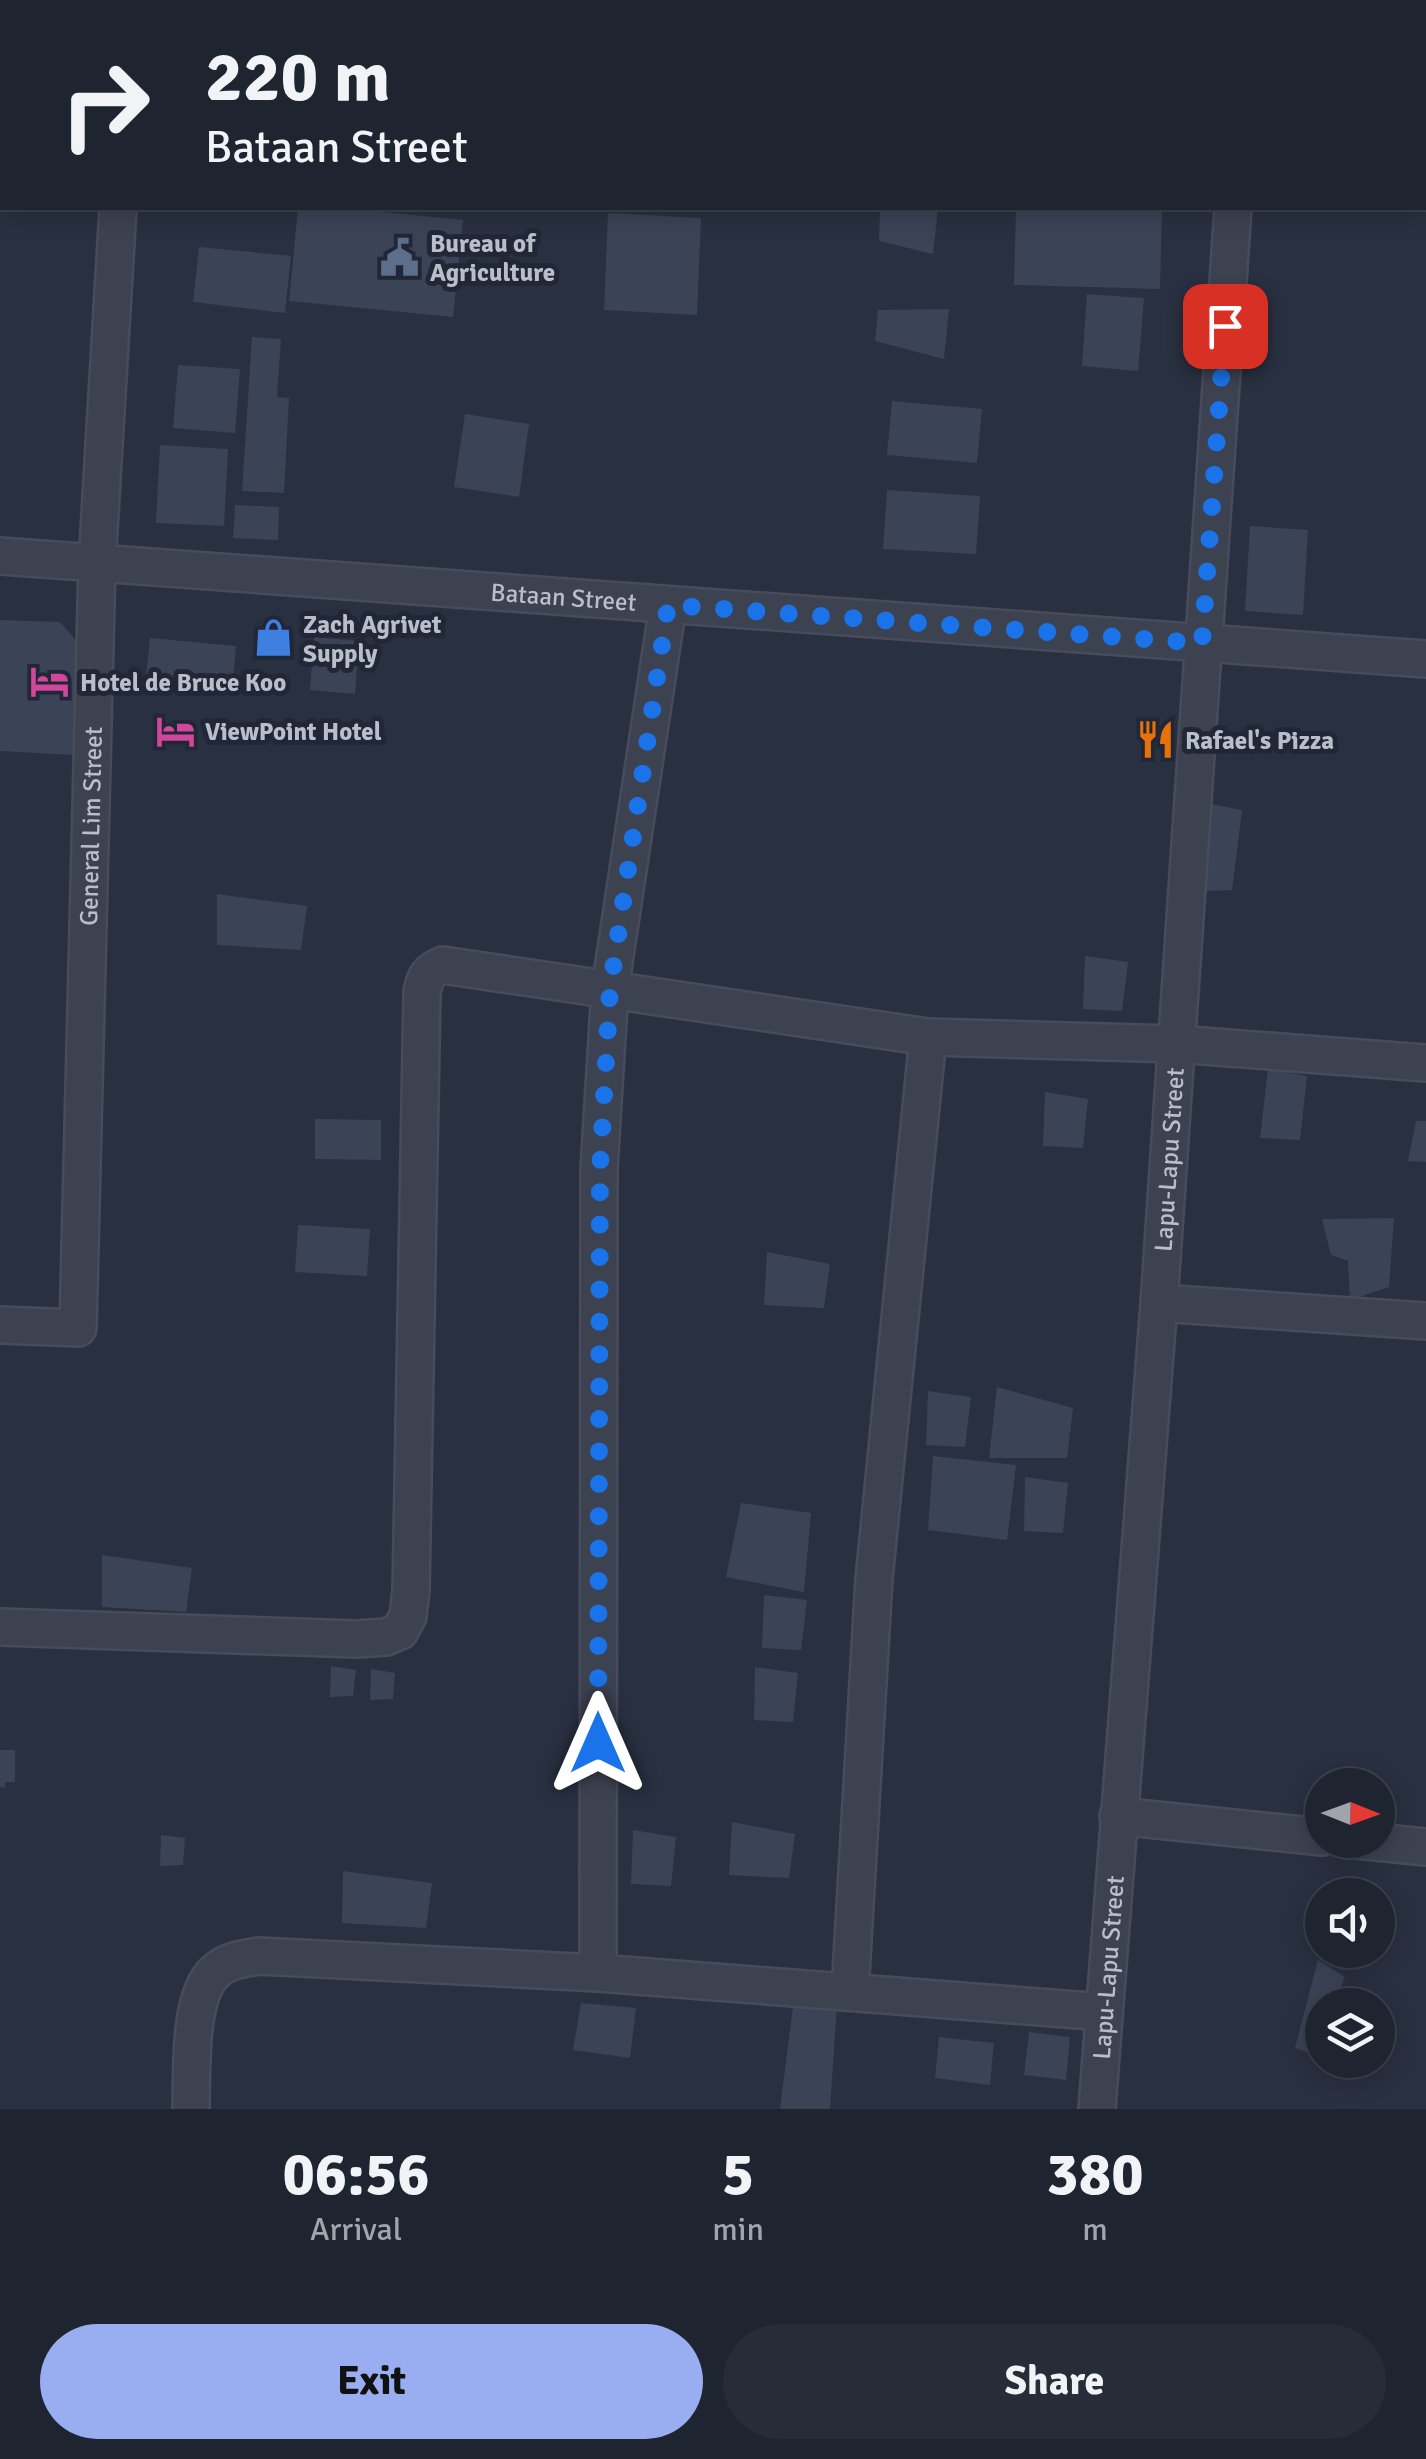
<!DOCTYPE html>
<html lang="en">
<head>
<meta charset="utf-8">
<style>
  :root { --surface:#1f2431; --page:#272c39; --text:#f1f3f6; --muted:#a1a4ab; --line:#3c414d; --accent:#99aef1 }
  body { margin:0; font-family:Signika,sans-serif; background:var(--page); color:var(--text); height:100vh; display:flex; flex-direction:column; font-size:38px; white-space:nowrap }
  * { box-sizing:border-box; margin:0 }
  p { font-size:32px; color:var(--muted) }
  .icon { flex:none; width:55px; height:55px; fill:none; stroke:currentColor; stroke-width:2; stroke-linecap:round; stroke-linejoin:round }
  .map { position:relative; height:2109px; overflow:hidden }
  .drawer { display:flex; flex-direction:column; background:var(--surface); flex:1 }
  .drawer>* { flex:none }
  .hud { position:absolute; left:0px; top:0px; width:1428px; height:210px; box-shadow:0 5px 25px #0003,0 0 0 2px var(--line); background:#1f2431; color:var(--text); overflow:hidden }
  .needle { width:65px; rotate:91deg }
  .fabs { position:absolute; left:1305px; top:1768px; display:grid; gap:20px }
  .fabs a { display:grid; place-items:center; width:90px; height:90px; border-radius:50%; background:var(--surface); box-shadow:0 5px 25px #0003,0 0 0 2px var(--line); font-size:50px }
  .pin { position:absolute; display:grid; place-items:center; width:85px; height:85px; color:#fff; margin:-42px; border-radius:20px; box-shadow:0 5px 15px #0006 }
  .me { position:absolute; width:110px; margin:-55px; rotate:0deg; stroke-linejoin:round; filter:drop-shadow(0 0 8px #0008) }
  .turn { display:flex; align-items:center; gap:35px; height:210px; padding:0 40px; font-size:45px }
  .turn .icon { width:130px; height:130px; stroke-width:2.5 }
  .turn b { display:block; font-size:70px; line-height:85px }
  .eta { display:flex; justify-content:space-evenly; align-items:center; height:170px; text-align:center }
  .eta b { font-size:60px; font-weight:800; line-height:70px }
  .button { display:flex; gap:20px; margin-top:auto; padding:20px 40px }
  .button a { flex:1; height:115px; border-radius:60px; background:var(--accent); color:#111; font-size:40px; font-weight:800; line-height:115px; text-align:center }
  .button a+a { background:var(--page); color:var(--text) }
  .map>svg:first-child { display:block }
  .building { fill:#3b4356 }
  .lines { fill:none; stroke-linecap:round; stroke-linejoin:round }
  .minor-casing { stroke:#474b5a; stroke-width:40 }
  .minor { stroke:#3d4251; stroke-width:35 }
  .route { stroke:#1a73e8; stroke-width:18; stroke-dasharray:0 32.4 }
  .labels { text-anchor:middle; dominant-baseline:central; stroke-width:10; stroke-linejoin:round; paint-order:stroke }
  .poi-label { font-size:25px; font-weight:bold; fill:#babecb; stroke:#212736; text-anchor:start }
  .street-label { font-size:25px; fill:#babecb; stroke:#212736 }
</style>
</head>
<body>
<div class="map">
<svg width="1426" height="2109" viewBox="0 0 1426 2109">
  <rect width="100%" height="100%" fill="#293041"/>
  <path class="building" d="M298 208H342L463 220 453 317 289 301Z
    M880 208H938L933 254 879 241Z
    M1016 208H1162L1160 289 1014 285Z
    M608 213 701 218 697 315 604 310Z
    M199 247 291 256 285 313 193 302Z
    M1087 294 1144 298 1138 371 1082 366Z
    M949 309 944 359 875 341 878 310Z
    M252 337 281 339 277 397 289 398 284 493 242 491Z
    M178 365 240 369 235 433 173 428Z
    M892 401 982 409 977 463 887 455Z
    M465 414 529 424 519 497 454 487Z
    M160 445 228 449 224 526 156 523Z
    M887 490 980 496 976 554 883 549Z
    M235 505 279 507 278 540 233 538Z
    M1250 526 1308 530 1303 615 1245 611Z
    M0 620 60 622 80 645 75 755 0 751Z
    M314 637 359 641 355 694 310 690Z
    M150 638 236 646 232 694 145 686Z
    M1211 804 1242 810 1232 890 1206 891Z
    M217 894 307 906 301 950 217 945Z
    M1085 956 1128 962 1122 1011 1083 1009Z
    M1268 1069 1307 1076 1300 1140 1260 1138Z
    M1045 1092 1088 1099 1083 1148 1043 1146Z
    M315 1119 381 1120V1160L315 1159Z
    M1416 1121H1426V1162L1408 1161Z
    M1394 1218 1389 1287 1350 1300 1348 1261 1331 1255 1322 1219Z
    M298 1225 370 1229 367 1276 295 1272Z
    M767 1252 830 1264 824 1308 764 1305Z
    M997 1387 1073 1408 1067 1458H989Z
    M928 1391 971 1397 965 1447 926 1445Z
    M933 1456 1016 1465 1007 1540 928 1530Z
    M1025 1477 1068 1483 1063 1533 1024 1531Z
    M741 1503 811 1513 804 1592 726 1577Z
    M102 1555 192 1568 186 1612 102 1607Z
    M764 1595 807 1600 801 1650 762 1648Z
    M331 1666 356 1670 353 1696 330 1697Z
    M755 1667 798 1673 793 1722 754 1720Z
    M371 1669 395 1673 393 1699 370 1700Z
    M0 1750H15V1782H5V1788L0 1787Z
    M732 1822 795 1834 789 1878 729 1875Z
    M633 1830 676 1837 671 1886 631 1884Z
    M161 1835 185 1838 183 1865 160 1866Z
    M343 1871 432 1883 426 1928 342 1923Z
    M1318 1960 1345 1977 1334 2005H1322V2057L1295 2048Z
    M794 1999 837 2005 830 2109H780Z
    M581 2003 636 2008 630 2058 573 2050Z
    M1029 2032 1070 2037 1066 2080 1024 2075Z
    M939 2037 994 2043 990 2085 935 2078Z"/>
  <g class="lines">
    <defs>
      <g id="minor">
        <path d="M131 2V0"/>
        <path d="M1248 2V0"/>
        <path d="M0 58H2"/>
        <path d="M1425 161 1426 162"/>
        <path id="s1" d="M0 556 1426 659"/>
        <path d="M1159 1303 1426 1321"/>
        <path id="s2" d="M0 1325 78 1328 97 564 118 208"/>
        <path d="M0 1627 356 1639 386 1637 400 1631 408 1616 411 1590 422 992C425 977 428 971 443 965L928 1037 1176 1044 1426 1063"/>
        <path d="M1118 1816 1322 1837"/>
        <path d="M1355 1840 1426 1847"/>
        <path d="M598 1973 599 1169 610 989 668 605"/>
        <path d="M850 1992 874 1579 928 1037"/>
        <path d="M191 2109C192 2074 188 1996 215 1972 227 1960 243 1959 259 1956L598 1973 1104 2012"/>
        <path id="s3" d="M1097 2109 1159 1303 1233 208"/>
      </g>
    </defs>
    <use href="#minor" class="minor-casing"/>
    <use href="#minor" class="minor"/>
  </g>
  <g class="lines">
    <path class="route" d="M598 1743 600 1169 610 989 668 605 1202 643 1225 326"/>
  </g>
  <defs>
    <symbol id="civic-bare" viewBox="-9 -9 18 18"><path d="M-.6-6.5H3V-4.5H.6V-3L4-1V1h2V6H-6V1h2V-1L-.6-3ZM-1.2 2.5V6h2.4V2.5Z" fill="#5c6f8a" stroke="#212736" stroke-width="2.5" paint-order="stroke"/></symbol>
    <symbol id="shop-bare" viewBox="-9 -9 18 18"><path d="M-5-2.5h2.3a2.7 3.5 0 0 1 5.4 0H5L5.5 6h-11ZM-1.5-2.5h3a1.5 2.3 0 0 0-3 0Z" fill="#3f7fe0" stroke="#212736" stroke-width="2.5" paint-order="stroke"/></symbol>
    <symbol id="hotel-bare" viewBox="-9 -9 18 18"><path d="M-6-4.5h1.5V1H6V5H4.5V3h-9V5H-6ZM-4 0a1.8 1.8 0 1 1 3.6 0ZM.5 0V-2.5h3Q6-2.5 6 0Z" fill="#d1479c" stroke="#212736" stroke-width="2.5" paint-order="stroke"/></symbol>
    <symbol id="restaurant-bare" viewBox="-9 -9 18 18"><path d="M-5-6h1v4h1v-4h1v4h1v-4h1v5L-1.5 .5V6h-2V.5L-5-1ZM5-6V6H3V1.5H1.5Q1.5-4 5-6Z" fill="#e8710a" stroke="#212736" stroke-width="2.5" paint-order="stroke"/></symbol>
  </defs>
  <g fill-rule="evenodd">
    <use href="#civic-bare" x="372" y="230" width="55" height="55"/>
    <use href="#shop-bare" x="246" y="610" width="55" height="55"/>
    <use href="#hotel-bare" x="22" y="654" width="55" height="55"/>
    <use href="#hotel-bare" x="148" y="704" width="55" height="55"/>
    <use href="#restaurant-bare" x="1128" y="712" width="55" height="55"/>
  </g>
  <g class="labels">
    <g class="poi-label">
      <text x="430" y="243">Bureau of<tspan x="430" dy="29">Agriculture</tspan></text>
      <text x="303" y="624">Zach Agrivet<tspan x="303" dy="29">Supply</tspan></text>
      <text x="80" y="682">Hotel de Bruce Koo</text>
      <text x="205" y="731">ViewPoint Hotel</text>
      <text x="1185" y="740">Rafael's Pizza</text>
    </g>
    <g class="street-label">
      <text stroke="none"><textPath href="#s1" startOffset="565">Bataan Street</textPath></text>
      <text stroke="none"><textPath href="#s2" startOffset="580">General Lim Street</textPath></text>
      <text stroke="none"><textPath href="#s3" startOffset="952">Lapu-Lapu Street</textPath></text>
      <text stroke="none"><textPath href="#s3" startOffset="142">Lapu-Lapu Street</textPath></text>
    </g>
  </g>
</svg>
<div class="fabs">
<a><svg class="needle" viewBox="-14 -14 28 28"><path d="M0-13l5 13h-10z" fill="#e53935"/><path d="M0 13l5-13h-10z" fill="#a1a4ab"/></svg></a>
<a><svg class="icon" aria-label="sound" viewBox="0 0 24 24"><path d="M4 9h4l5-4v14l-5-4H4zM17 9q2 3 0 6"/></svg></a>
<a><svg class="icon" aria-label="layers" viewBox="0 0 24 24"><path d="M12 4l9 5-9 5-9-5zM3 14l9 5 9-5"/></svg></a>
</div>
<div class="pin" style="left:1225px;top:326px;background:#d93025"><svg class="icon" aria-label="arrive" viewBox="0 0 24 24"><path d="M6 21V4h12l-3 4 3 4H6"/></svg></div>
<svg class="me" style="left:598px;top:1743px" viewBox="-20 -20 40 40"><path d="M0-17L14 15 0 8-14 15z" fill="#1a73e8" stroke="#fff" stroke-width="4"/></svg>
<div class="hud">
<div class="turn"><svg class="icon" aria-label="right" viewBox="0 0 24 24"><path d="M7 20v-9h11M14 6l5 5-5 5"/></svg><div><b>220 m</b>Bataan Street</div></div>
</div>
</div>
<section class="drawer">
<div class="eta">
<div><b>06:56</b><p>Arrival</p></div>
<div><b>5</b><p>min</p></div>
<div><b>380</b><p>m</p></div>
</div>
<div class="button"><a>Exit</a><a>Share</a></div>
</section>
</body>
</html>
